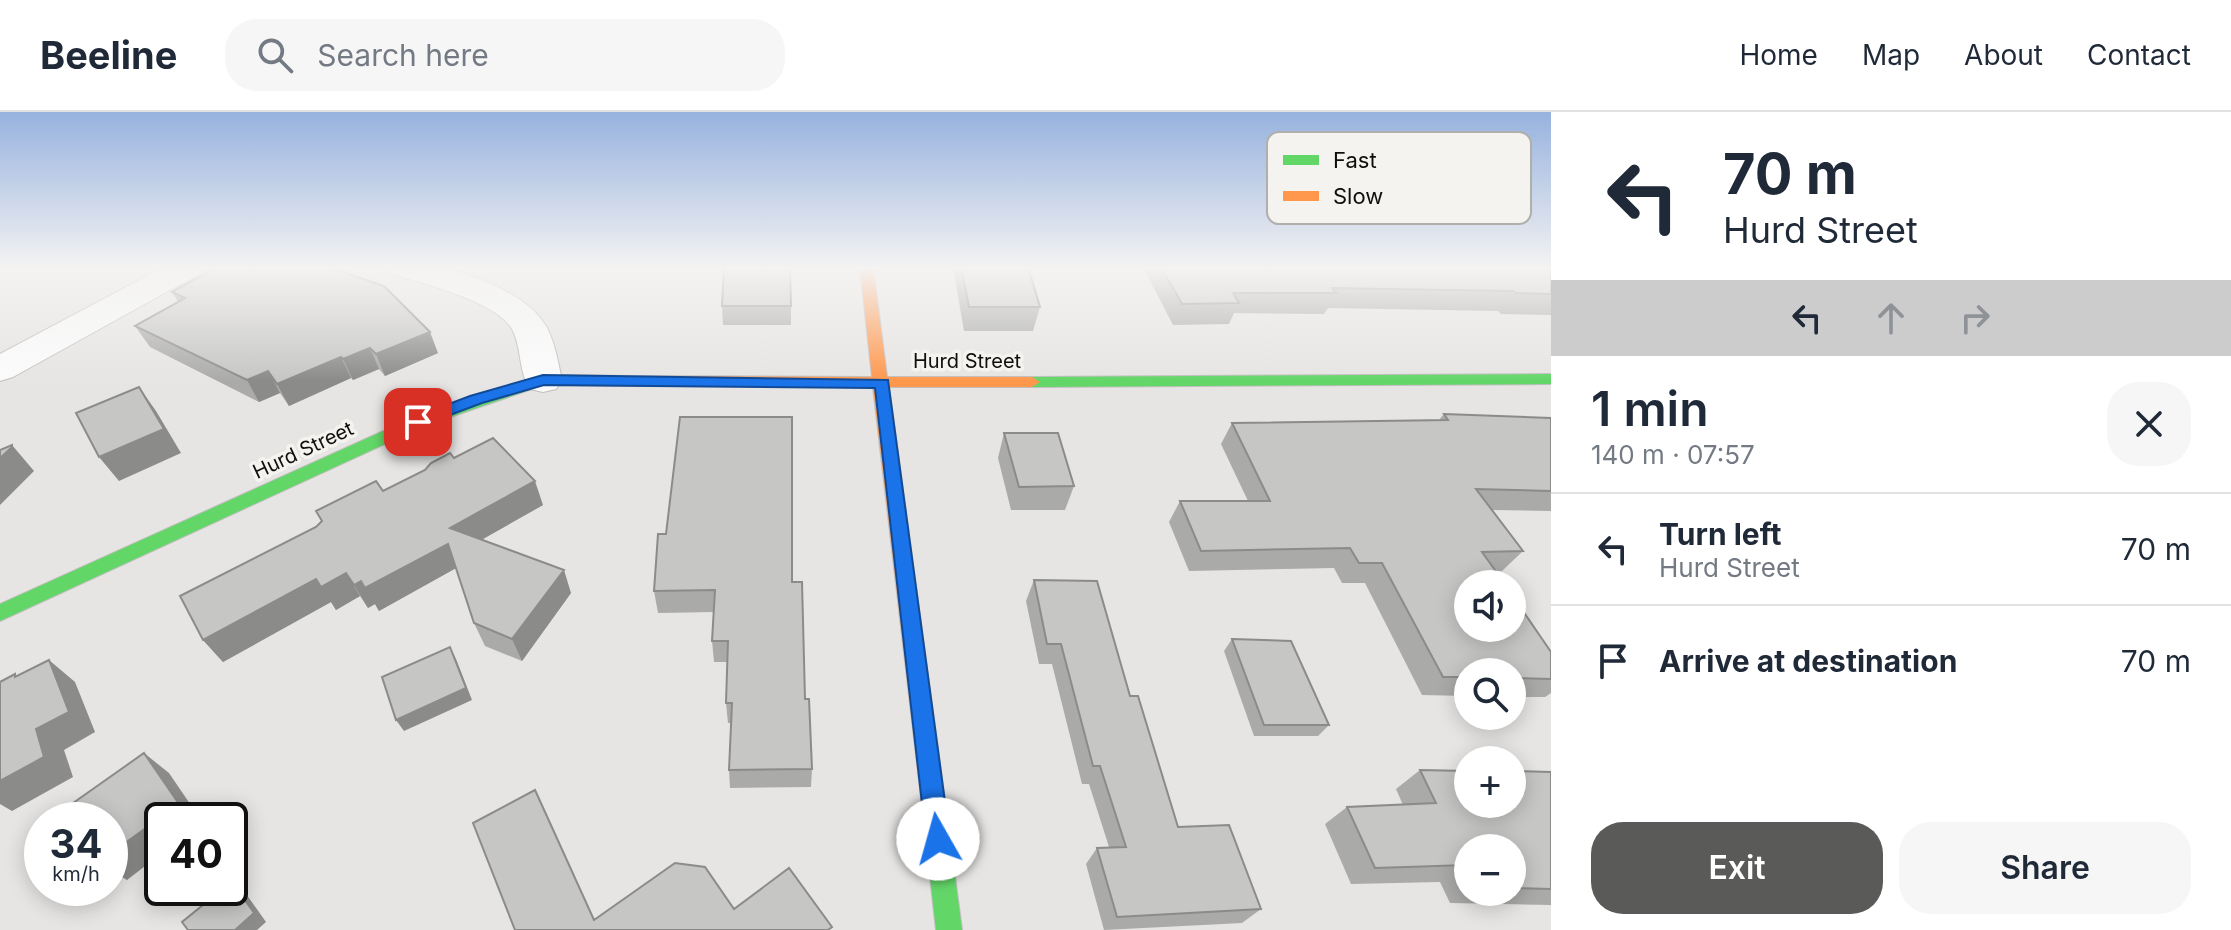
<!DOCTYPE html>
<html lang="en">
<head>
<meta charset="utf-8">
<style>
  :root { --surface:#fff; --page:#f6f6f7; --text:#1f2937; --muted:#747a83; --line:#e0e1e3; --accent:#5a5a58 }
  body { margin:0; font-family:Inter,sans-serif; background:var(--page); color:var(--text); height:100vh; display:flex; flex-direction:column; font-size:30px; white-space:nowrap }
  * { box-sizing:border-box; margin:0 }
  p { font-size:26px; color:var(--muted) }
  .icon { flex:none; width:44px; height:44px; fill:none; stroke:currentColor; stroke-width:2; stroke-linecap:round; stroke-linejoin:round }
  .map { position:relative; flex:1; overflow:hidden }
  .details { display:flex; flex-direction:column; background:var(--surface); width:680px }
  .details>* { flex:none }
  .banner { background:#fff; color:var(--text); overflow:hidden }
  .controls { position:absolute; left:1454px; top:458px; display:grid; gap:16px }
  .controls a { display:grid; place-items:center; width:72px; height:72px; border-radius:50%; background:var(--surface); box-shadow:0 4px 20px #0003; font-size:40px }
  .speed { position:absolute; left:24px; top:690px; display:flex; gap:16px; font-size:40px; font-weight:700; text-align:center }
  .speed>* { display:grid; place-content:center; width:104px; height:104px; border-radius:50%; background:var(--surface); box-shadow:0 4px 20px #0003; line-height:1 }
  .speed small { font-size:20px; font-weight:400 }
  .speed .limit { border:4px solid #111; border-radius:12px; background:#fff; color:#111 }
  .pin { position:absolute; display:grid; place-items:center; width:68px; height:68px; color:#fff; margin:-34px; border-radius:16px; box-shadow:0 4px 12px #0006 }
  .me { position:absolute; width:88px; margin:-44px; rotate:353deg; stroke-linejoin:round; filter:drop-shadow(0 0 6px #0008) }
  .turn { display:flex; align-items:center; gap:28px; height:168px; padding:0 40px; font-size:36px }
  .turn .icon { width:104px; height:104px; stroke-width:2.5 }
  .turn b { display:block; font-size:56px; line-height:68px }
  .lanes { display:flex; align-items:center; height:76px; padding:0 40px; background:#0003; justify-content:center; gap:40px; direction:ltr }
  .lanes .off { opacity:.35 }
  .round { display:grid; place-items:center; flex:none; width:84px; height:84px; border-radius:32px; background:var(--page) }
  .summary { display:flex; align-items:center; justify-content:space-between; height:136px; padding:0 40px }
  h1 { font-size:48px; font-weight:600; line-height:60px }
  .primary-button { display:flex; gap:16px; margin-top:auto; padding:16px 40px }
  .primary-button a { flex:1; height:92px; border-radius:32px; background:var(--accent); color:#fff; font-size:32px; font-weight:600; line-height:92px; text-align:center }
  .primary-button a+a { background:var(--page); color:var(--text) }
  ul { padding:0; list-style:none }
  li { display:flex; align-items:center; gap:24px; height:112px; padding:0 40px; border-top:2px solid var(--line) }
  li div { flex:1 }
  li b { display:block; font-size:30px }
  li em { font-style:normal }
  header { display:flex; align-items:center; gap:48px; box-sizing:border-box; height:112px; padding:0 40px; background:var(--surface); border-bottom:2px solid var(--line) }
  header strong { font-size:38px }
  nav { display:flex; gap:44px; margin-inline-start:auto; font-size:28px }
  .search { width:560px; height:72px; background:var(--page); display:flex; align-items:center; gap:20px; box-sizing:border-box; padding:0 28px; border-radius:32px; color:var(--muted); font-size:30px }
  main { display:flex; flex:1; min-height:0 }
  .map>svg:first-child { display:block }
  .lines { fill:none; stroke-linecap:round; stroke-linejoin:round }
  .street-casing { stroke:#c0bfbe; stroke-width:2 }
  .fast-casing { stroke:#c0bfbe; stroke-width:2 }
  .slow-casing { stroke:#c0bfbe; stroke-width:2 }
  .street { fill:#fbfbfb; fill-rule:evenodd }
  .fast { fill:#63d668; fill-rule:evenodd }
  .slow { fill:#ff974d; fill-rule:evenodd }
  .wall { fill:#aaaaa9; fill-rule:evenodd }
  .shaded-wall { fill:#8b8b89 }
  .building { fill:#c6c6c4; stroke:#8b8b89; stroke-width:2 }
  .route { fill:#1a73e8; stroke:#114b97; stroke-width:2 }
  .labels { text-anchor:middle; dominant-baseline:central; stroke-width:7; stroke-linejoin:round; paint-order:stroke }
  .street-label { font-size:20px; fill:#0f0f0d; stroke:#f4f3ef }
  .key { fill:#f4f3ef; stroke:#afafab; stroke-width:2 }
  .key-label { font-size:22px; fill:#0f0f0d }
</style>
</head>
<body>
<header>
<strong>Beeline</strong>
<div class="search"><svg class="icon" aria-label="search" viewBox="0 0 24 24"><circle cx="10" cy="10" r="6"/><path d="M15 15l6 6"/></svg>Search here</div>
<nav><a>Home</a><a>Map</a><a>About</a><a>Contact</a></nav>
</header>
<main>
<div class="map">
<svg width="1551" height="818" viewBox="0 0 1551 818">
  <rect width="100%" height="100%" fill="#e6e5e3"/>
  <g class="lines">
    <defs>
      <path id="street" d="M164 155H203L199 162 13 265 0 269V242Z
        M389 155C404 154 423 152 438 155 474 163 526 181 546 214 555 230 558 250 562 268L556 277 543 280 530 277C518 259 522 235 512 217 496 189 423 172 393 162Z"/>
      <path id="fast" d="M1551 262V272L1032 275 1024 270 1032 265Z
        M543 263 629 264 637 269 629 274 544 273 424 314 0 509V492L412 306Z
        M936 699 944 703 948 711 962 818H936L924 711 928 703Z"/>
      <path id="slow" d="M860 155H873L887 265H1032L1040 270 1032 275H889L948 711 944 719 936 723 928 719 924 711 873 275 629 274 621 269 629 264 872 265Z"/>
    </defs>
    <use href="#street" class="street-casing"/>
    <use href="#fast" class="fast-casing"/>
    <use href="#slow" class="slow-casing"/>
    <use href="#street" class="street"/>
    <use href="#fast" class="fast"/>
    <use href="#slow" class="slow"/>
  </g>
  <path class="wall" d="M953 155H1028L1040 195 1033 219H964Z
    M1146 155H1551V203L1501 202 1498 199 1328 196 1324 202 1234 201 1229 212 1173 213 1145 159Z
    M172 180 438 241 385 264 379 257 353 268 351 266 289 294 280 281 259 290 150 235 135 214 178 190Z
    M722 194H791V213H723Z
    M1444 302 1551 306V399L1492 398 1523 439 1502 459H1496L1551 540V581L1545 585H1512V560H1468V584L1422 583 1365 471H1342L1334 456 1189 459 1169 410 1180 389H1248L1221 332 1232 311 1439 308Z
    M1004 321 1074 374 1065 398H1011L998 346Z
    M454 346 543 393 481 428 571 481 522 549 485 534 474 511 456 456 379 499 375 492 368 496 360 484 336 498 331 490 223 550 203 528 316 415 383 379Z
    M1034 468 1130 584 1178 715 1261 797 1242 811 1104 818 1086 752 1097 736 1109 735 1089 672H1082L1052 552H1039L1026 489Z
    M792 470 812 657 811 675 730 676 729 658 731 611H728L726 591 727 550H714L712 529 714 500 658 501 654 479Z
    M1232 527 1329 613 1318 624H1254L1224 539Z
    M1420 658 1551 660V793L1450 791 1440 770 1351 772 1325 712 1347 695 1403 693 1396 677ZM1468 736H1512V780H1468Z"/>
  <path class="shaded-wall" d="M430 220 438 241 385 264 376 242Z
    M370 236 379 257 353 268 343 247Z
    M341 245 351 266 289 294 277 272Z
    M268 259 280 281 259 290 247 268Z
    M139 275 156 299 181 341 119 369 99 345Z
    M12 333 34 359 0 393V346Z
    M535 369 543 393 460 440 450 416Z
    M448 432 458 455 379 499 375 492 368 496 354 473Z
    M564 458 571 481 522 549 512 527Z
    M346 461 360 484 336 498 331 490 223 550 203 528 316 467Z
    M450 535 456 547 472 588 404 619 396 608Z
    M49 548 75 570 95 620 64 638 73 665 12 699 0 692V669L36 617Z
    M144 641 169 661 201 708H162V741L127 768 110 758V742Z
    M232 770 244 779 266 810 257 818H235Z"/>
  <path class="building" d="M217 155H329L384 174 430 220 376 242 370 236 343 247 341 245 277 272 268 259 247 268 135 214 185 186 172 180Z
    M724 155H790L791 194H722Z
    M961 155H1028L1040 195H969Z
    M1161 155H1551V182L1516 181 1513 179 1332 176 1336 181H1233L1239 191 1182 192Z
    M139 275 164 317 99 345 76 301Z
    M1444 302 1551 306V379L1476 377 1523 439 1482 440 1505 472H1468V516H1512V483L1551 540V567L1512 566V560H1468V565H1443L1382 451H1359L1350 436 1201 439 1180 389H1270L1232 311 1448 308Z
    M680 305H792V470H802L805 587H809L812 657 729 658 732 591H726L728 529H712L715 478 654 479 658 422H666Z
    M1004 321H1058L1074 374 1019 375Z
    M493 326 535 369 450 416 564 458 512 527 474 511 448 432 365 476 361 469 354 473 346 461 321 475 316 467 203 528 180 484 316 415 322 409 316 399 376 369 383 379 425 358 431 351 450 341 454 346Z
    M12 333V335L0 346V338Z
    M1034 468 1097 469 1130 584H1138L1178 715 1229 713 1261 797 1117 805 1097 736 1126 735 1100 654H1093L1061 532H1047Z
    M1232 527 1291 529 1329 613H1264Z
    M450 535 466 576 396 608 382 565Z
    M49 548 69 600 36 617 44 645 0 669V570L15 562V565Z
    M144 641 179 692 110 742V708H73L66 696Z
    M1420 658 1468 659V692H1512V659L1551 660V777L1512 776V736H1468V755L1467 753 1375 756 1347 695 1436 691Z
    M535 678 594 808 675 751 705 755 734 797 789 756 832 815 828 818H515L473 711Z
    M232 770 254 801 235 818H188L182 810 224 776H230V771Z"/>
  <linearGradient id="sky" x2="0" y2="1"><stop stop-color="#97b2df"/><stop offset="0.58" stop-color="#f4f3f2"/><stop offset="1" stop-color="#f4f3f2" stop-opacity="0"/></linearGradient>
  <rect width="1551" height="269" fill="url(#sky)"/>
  <path class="route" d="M543 263 888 268 950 727 946 735 938 739 929 735 926 727 875 276 544 273 482 291 418 315 410 310 412 306 470 284Z"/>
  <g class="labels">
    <g class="street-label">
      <text x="967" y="249">Hurd Street</text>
      <text transform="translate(303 338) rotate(-25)">Hurd Street</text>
    </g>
  </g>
  <rect x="1267" y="20" width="264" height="92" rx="12" class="key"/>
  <rect x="1283" y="43" width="36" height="10" fill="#63d668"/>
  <rect x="1283" y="79" width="36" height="10" fill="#ff974d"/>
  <g class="key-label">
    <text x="1333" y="56">Fast</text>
    <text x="1333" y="92">Slow</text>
  </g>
</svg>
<div class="controls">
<a><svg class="icon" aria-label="sound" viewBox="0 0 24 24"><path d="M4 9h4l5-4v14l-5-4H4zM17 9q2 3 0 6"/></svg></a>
<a><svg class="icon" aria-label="search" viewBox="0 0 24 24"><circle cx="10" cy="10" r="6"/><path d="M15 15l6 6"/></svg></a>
<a>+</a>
<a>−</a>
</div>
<div class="speed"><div>34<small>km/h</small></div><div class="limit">40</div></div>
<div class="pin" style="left:418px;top:310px;background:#d93025"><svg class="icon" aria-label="arrive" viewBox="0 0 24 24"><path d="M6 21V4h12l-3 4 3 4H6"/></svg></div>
<svg class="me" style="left:938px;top:727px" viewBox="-20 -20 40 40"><circle r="19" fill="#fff"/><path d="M0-13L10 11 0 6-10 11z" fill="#1a73e8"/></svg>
</div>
<section class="details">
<div class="banner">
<div class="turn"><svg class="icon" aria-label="left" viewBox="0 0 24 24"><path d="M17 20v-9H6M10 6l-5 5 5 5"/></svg><div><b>70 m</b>Hurd Street</div></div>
<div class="lanes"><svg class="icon" aria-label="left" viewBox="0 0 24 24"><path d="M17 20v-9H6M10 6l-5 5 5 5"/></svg><svg class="icon off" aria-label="ahead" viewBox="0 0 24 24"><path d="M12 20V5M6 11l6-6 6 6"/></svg><svg class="icon off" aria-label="right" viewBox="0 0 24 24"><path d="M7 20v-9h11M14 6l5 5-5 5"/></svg></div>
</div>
<div class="summary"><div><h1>1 min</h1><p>140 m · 07:57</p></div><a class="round"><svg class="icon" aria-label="close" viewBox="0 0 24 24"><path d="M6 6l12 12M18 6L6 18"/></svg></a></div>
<ul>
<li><svg class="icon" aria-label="left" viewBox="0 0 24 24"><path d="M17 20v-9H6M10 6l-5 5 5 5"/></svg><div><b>Turn left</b><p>Hurd Street</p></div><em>70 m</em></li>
<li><svg class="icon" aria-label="arrive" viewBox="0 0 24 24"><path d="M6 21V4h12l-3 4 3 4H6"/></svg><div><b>Arrive at destination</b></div><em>70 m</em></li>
</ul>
<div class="primary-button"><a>Exit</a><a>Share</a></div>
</section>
</main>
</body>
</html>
